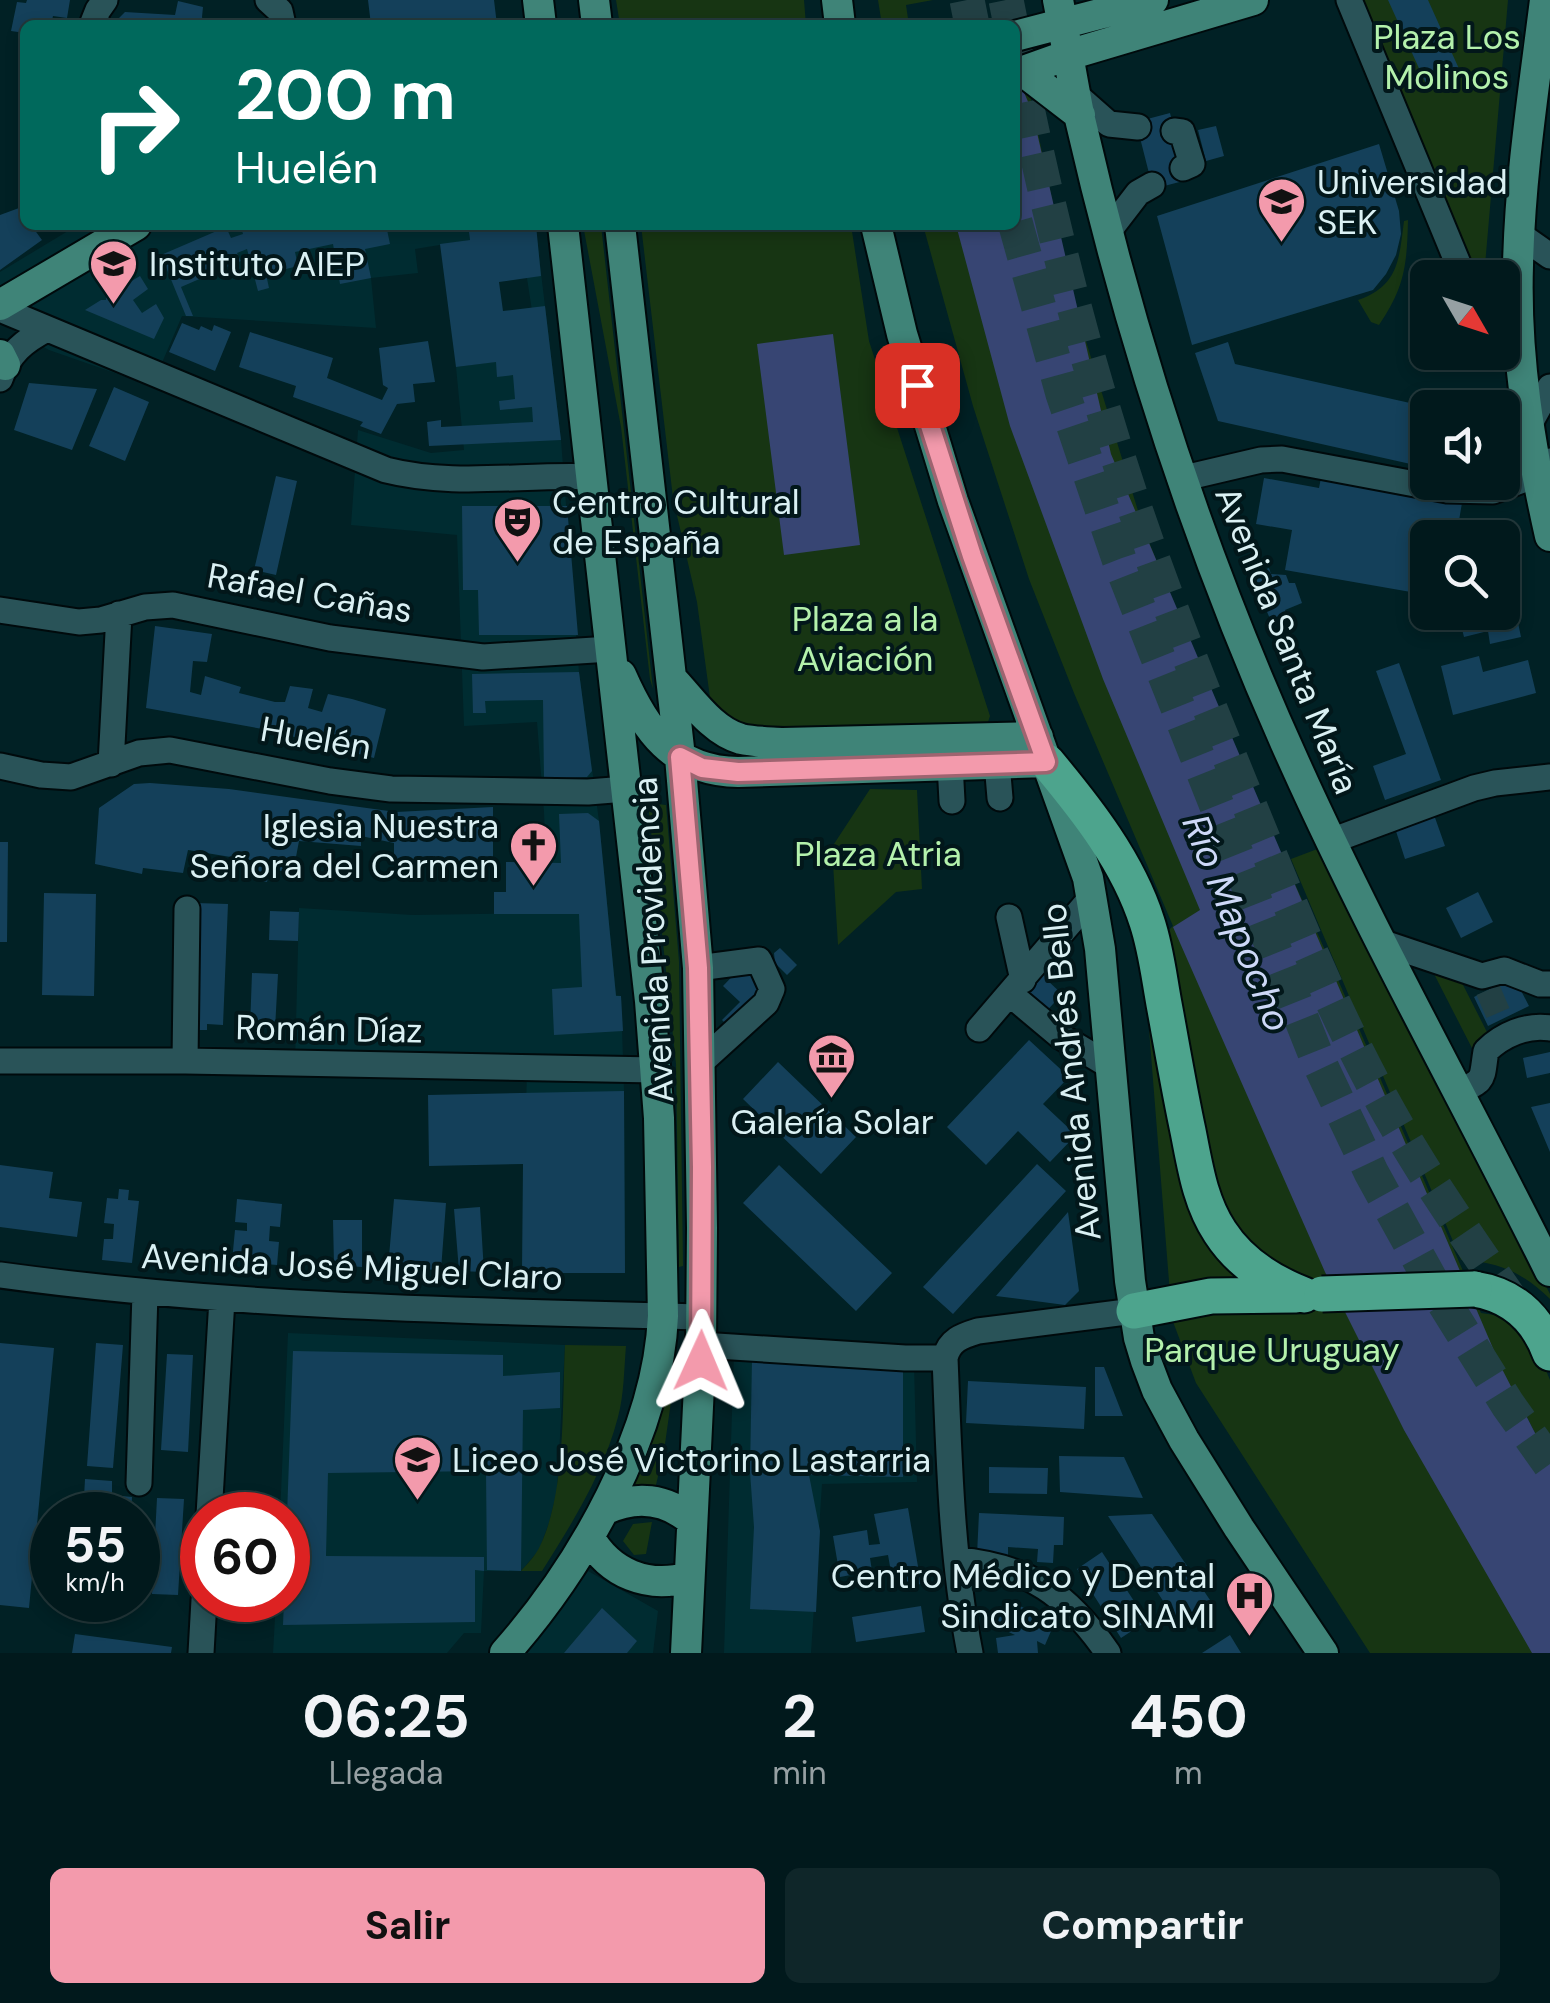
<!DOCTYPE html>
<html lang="es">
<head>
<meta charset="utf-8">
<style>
  :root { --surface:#01191c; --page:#0f2629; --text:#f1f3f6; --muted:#96a0a3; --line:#23383b; --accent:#f39aac }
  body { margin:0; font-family:"DM Sans",sans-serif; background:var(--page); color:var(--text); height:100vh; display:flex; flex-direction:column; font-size:38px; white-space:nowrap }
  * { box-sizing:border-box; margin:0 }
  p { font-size:32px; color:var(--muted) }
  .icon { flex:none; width:55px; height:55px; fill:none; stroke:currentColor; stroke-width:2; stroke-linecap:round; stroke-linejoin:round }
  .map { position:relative; height:1653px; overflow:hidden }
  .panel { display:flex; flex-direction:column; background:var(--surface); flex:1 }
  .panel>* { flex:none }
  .guide { position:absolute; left:20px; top:20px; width:1000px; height:210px; border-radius:15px; box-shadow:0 5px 15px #0003,0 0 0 2px var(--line); background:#00695c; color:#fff; overflow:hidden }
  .needle { width:65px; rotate:129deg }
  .controls { position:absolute; left:1410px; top:260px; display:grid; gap:20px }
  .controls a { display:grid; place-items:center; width:110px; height:110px; border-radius:15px; background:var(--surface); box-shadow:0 5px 15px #0003,0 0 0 2px var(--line); font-size:50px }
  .speed { position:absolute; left:30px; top:1492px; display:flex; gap:20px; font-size:50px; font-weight:700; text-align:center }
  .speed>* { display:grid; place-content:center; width:130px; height:130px; border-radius:50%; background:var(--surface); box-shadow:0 5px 15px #0003,0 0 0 2px var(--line); line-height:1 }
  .speed small { font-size:25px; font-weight:400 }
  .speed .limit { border:15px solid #d22; background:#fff; color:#111 }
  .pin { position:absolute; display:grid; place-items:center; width:85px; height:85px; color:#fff; margin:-42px; border-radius:20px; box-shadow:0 5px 15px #0006 }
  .me { position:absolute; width:110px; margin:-55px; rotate:1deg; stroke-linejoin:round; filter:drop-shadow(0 0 8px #0008) }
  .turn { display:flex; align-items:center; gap:35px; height:210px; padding:0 50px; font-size:45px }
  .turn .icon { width:130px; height:130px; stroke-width:2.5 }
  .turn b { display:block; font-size:70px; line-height:85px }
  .eta { display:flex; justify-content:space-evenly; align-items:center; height:170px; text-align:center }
  .eta b { font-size:60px; font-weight:700; line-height:70px }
  .primary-button { display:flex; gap:20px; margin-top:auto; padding:20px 50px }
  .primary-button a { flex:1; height:115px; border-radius:15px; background:var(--accent); color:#111; font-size:40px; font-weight:700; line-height:115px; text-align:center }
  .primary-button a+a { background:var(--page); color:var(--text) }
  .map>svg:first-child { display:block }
  .built { fill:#002c31 }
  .green { fill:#173513 }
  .water { fill:#374573 }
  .pier { fill:#012125 }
  .building { fill:#14405a }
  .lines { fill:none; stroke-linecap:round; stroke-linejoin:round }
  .minor-tunnel { stroke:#224044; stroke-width:25; stroke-dasharray:25 12; stroke-linecap:butt }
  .highway-tunnel { stroke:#224044; stroke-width:35; stroke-dasharray:35 18; stroke-linecap:butt }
  .minor-casing { stroke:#000a0c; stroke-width:29 }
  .major-casing { stroke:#000a0c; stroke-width:34 }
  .highway-casing { stroke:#000a0c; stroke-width:39 }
  .minor { stroke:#295358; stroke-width:25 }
  .major { stroke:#3f8478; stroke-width:30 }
  .highway { stroke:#4da48d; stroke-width:35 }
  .highway-bridge-casing { stroke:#000a0c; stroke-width:39; stroke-linecap:butt }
  .highway-bridge { stroke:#4da48d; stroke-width:35 }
  .route-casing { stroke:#9e6470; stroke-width:25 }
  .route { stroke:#f39aac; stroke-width:18 }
  .labels { text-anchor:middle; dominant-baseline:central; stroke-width:8; stroke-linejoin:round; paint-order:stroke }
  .park-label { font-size:35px; fill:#b4f1ac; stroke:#02171a }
  .poi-label { font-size:35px; fill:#daf0f3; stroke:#02171a; text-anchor:start }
  .street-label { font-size:35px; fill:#daf0f3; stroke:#02171a }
  .water-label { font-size:38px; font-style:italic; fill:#cdd8f7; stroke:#02171a }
</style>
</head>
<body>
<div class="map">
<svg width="1550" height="1653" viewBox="0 0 1550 1653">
  <rect width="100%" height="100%" fill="#012125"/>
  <path class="built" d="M78 225H468L470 240 415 249 418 273 371 278 376 328 182 316 152 386 49 350 0 323V272Z
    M536 231 561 440 579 672 599 821 616 995 621 996 624 1091 625 1273H522L527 1069 295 1063 299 908 413 915 548 913 544 812 537 722 464 726 457 535 351 525 358 430 431 453 464 450 456 367 539 356 520 233Z
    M288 1333 565 1345 557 1491 549 1523 539 1550 521 1571H484L481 1633H464L447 1653H273L276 1600H288V1515H280Z
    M734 1352 914 1363 917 1482 822 1484 811 1653H724Z
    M588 1571 658 1611 653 1653H520Z"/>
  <path class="green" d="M616 0H804L806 25H620Z
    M878 0H1010L1015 25H882Z
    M1361 0H1508L1484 277H1471Z
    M1015 25 1074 302 1143 527 1225 730 1330 961 1481 1313 1502 1316 1516 1326 1540 1356 1550 1380V1462L1514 1392 1550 1653H1370L1196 1383 1172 1319 1143 954 1173 926 1074 693 1029 579 973 406 923 225H1015Z
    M1408 220C1407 264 1405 287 1379 325L1371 322 1358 300C1399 286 1399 259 1404 221Z
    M583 225H601L653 689 650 679 621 427Z
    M641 225H851L869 341 990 716 986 728 758 736 711 705 697 602 673 498Z
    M870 789 917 790 922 889 896 892 838 945 832 847Z
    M648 803 666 805 679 962 683 1266 679 1267 676 1064Z
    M1320 848 1550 1294V1299C1522 1272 1499 1262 1461 1260L1291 859Z
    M1432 970 1459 977 1488 1034 1475 1054Z
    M565 1345 626 1346C624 1369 624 1395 618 1417 603 1474 573 1522 542 1571H521C528 1563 536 1555 540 1546 566 1492 562 1406 565 1345Z
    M676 1366 664 1451 655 1489 629 1490 658 1428 672 1368Z
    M652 1522 646 1554 634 1555 623 1541 633 1524Z"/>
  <path class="water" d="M1015 56 1020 83 1032 111 1111 454 1501 1367 1550 1462V1653H1532L1404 1430 1325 1272 1173 927 1200 910 1103 679 1010 426 956 225H1015Z
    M833 334 860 545 784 555 757 344Z"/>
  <path class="pier" d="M933 0H1005L1009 25H909L906 5Z"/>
  <path class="building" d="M27 0H70L67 18 53 16 51 25H25V33L11 31 17 2 26 3Z
    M368 0H494L497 25H371Z
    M1388 0H1428L1460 71 1427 86Z
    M178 1 203 7 202 17 204 25H117L119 18 125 12 175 15Z
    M1170 113 1187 180 1153 189 1136 122Z
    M1216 126 1224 156 1206 161 1198 130Z
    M1379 144 1399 211 1401 234 1396 255 1386 274 1373 290 1192 345 1157 216Z
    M19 208 25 216V225H31L42 240 0 270V215Z
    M252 225H386L390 244 365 249 371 278 340 284 333 244 295 252 298 266 266 274 269 288 258 291 247 249 237 253 241 261 181 287 193 316H186L161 255 226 227 231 238 243 234 241 227Z
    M468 225H536L541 276 499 282 503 311 545 306 561 440 429 446 427 422 441 420V427L533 422 532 407 500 410 499 401 515 399 513 375 497 377 496 362 456 367 440 244 470 240Z
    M140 276 148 289 133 300 142 313 156 304 164 318 154 339 85 310 101 300H106V296Z
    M182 323 199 330 201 326 212 331 214 325 231 332 215 371 169 352Z
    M250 332 333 358 327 378 382 400 388 388 383 385 379 348 428 341 435 382 413 384 415 402 397 404 381 434 360 426 363 422 293 397 296 386 239 367Z
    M1228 342 1235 364 1428 407 1415 465 1218 421 1195 353Z
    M29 383 97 389 72 450 14 430Z
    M114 387 149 402 125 461 89 446Z
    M276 476 297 481 276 575 254 570Z
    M1264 478 1319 488 1321 478 1462 503 1456 538H1428V595L1285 570 1292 530 1256 524Z
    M462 506H567L578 635H479L478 590H463Z
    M1269 568 1271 574 1286 575 1289 583H1295L1302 603 1285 610 1287 616 1271 621 1251 575Z
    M1512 594 1521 637 1490 644 1488 631 1464 637 1458 613 1482 612 1483 617 1492 615V612H1502V596Z
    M155 626 212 634 207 662 193 661 190 692 201 695 205 676 241 687 239 693 275 702H285L290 686 313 689 308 708 322 712 328 694 352 699 386 709 374 758 268 730 146 708Z
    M1479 656 1483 672 1528 660 1536 693 1453 715 1441 666Z
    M1399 663 1441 780 1385 800 1373 766 1406 754 1376 671Z
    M579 672 592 771 587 777 544 779 543 700 485 701 486 713H473L472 674Z
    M150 783 229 789 396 812 493 807V863L394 860V843L361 836V846L299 841 293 873 270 869 267 882 251 879 255 861 188 850 183 873 143 868 142 874 95 864 99 808 134 784Z
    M1433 812 1445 846 1405 859 1394 825Z
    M588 813 599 821 616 996H621L623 1031 554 1035 552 989 582 987 579 914H494V892H506V862L561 863 559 814Z
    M0 842H8L7 942H0Z
    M1478 892 1493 922 1461 938 1446 908Z
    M44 893 96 894 94 996 42 995Z
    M196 903 228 904 223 1025 207 1024V1030H192Z
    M270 911 299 912 298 941 269 940Z
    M1044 944 1064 962 1047 980 1062 994 1035 1024 1000 993Z
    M780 948 797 965 787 975 775 963 774 953Z
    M746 962 767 983 750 1000 765 1014 741 1039 722 1020 740 1002 723 986Z
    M252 973 278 974 275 1029 250 1028Z
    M1514 977 1529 1006 1488 1026 1474 997Z
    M1029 1040 1069 1077 1043 1104 1076 1135 1050 1162 1018 1131 986 1165 947 1127Z
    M1550 1052V1073L1527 1078 1523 1058Z
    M778 1062 856 1137 821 1174 743 1099Z
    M624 1091 625 1273H522L523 1164 429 1166 428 1095Z
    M1550 1103V1152L1531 1107Z
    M1037 1164 1066 1191 953 1314 923 1287Z
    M0 1165 53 1172 49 1198 82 1202 77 1237 0 1227Z
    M779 1165 892 1273 856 1311 743 1203Z
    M119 1189 129 1190 128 1200 139 1201 132 1263 102 1260 104 1239H113L114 1224 104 1223 107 1198 118 1199Z
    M237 1199 282 1204 280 1227 270 1226 269 1241 279 1242 277 1265 232 1261 235 1230 247 1231V1223L235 1222Z
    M394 1199 446 1203 441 1270 388 1268Z
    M480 1207 484 1272 459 1271 454 1209Z
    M1068 1212 1079 1291 1065 1305 996 1296Z
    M333 1220H362V1267L334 1265Z
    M0 1343 54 1348 29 1608 0 1605Z
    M96 1343 123 1345 113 1468 87 1466Z
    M293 1351 503 1355V1376L560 1372V1408L523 1410 521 1571 487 1570 486 1471 328 1473 326 1556 484 1557V1571L475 1570V1622L283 1625 284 1600H288L287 1515Z
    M167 1354 193 1355 188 1452 161 1450Z
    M752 1359 903 1367V1477L809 1475 820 1531 816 1612 750 1609 754 1527 750 1472Z
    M1095 1367H1104L1123 1416H1095Z
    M968 1381 1086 1387 1084 1429 966 1423Z
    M1059 1456 1124 1457 1143 1498 1060 1492Z
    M989 1467 1048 1468 1047 1494 989 1493Z
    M85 1479 112 1481V1495L132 1497 131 1515H83Z
    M157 1498 184 1499 178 1595 152 1594Z
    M908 1508 921 1584 894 1589 888 1555 870 1558 872 1571 840 1577 833 1536 867 1530 869 1545 880 1544 874 1514Z
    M979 1513 1064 1517 1063 1545H1054L1053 1563 1037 1562 1038 1549 1008 1547V1557L977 1555Z
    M1152 1514 1210 1600 1178 1624 1108 1516Z
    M1102 1552 1147 1621 1121 1638 1077 1569Z
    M1007 1600 1055 1622 1045 1645 1037 1641 1038 1653H998L996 1638 1015 1635 996 1626Z
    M921 1606 925 1632 856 1642 852 1617Z
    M602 1608 637 1641 627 1653H564Z
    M75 1634 172 1647 171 1653H72Z
    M1230 1635 1241 1653H1202Z"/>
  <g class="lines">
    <path class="minor-tunnel" d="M1488 990 1501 1020"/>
    <path class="highway-tunnel" d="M967 0 972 25
      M1006 0 1011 25
      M1015 50C1046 205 1084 359 1135 509 1170 612 1211 712 1252 812 1292 909 1331 1007 1382 1100 1423 1175 1473 1245 1521 1315
      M1015 222 1063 394 1119 559 1317 1058 1371 1172 1435 1288 1508 1405 1550 1464"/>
    <defs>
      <path id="minor" d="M268 0 280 11 283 25
        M1349 0 1464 278
        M92 25 98 10 105 0
        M1075 94 1109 124 1138 127
        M1174 131 1182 132 1192 164 1183 168
        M1108 232 1138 193 1152 185
        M1520 235 1550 256
        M0 309 386 470C453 487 523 474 592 477
        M0 379C9 353 24 341 47 329
        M1529 425 1550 387
        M1180 479 1261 460 1282 459 1447 490 1493 491 1520 481 1550 461
        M0 610 79 622 101 620 145 607 173 605 330 638 483 657 610 649
        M997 763 1000 798
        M111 764 119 614
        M950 764 952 801
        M0 766 41 775 71 777 139 753 170 750 330 781 391 789 588 792 626 789
        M1331 841 1474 788 1495 783 1550 777
        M1009 917 1023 980
        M1381 942 1482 976 1504 970 1540 984H1550
        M698 968 759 960 772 989 766 1003 700 1063
        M1010 994 1060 1036 1110 1066
        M979 1029 1092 897
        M0 1061H185L656 1070
        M185 1061 187 909
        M1457 1093C1487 1079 1481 1080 1486 1051 1502 1035 1527 1024 1550 1028
        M0 1275C232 1307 467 1311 701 1317
        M701 1345 905 1358H945
        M139 1483 145 1293
        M209 1515 222 1299
        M957 1560C1029 1566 1068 1595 1108 1653
        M201 1653 204 1600
        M970 1653C951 1556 949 1456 945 1358 949 1340 962 1336 978 1331L1134 1311"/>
      <path id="major" d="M538 0 541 25
        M594 0 597 25
        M837 0 840 25
        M1058 0C1066 40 1072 80 1080 119 1131 341 1201 557 1295 764 1373 937 1466 1102 1550 1271
        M1545 0C1534 88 1520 176 1518 265 1515 356 1530 447 1550 536
        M1015 36 1153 0
        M1024 72 1080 115
        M1015 74 1068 55 1253 0
        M620 225 680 757 698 968 702 1228 701 1345 686 1653
        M876 225 902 334 953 501 1088 878 1100 949 1130 1281 1139 1338 1146 1361 1157 1390 1184 1440 1239 1528 1323 1653
        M0 305 136 225
        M0 355 5 365
        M621 675C645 730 673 771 738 772L1047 762
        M672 679C692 700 712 731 741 739 754 742 769 742 783 743L1038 737
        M604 1510C636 1495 666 1498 692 1521
        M589 1537C610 1574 648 1589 689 1577
        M505 1653C582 1566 658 1433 663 1316L659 1118 650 1001 563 225"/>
      <path id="highway" d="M1047 762C1087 810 1128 862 1147 922 1156 949 1159 977 1164 1004 1172 1047 1179 1089 1188 1131 1195 1166 1200 1202 1220 1232 1240 1263 1270 1282 1304 1295
        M1474 1289C1512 1295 1537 1317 1550 1353
        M1134 1311 1211 1296 1296 1295"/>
    </defs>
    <use href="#minor" class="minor-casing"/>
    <use href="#major" class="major-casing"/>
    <use href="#highway" class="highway-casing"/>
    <use href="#minor" class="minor"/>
    <use href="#major" class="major"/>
    <use href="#highway" class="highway"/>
    <defs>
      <path id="highway-bridge" d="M1322 1294 1474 1289"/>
    </defs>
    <use href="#highway-bridge" class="highway-bridge-casing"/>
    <use href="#highway-bridge" class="highway-bridge"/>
  </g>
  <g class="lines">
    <defs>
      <path id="route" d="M701 1361 702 1167 698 968 680 757 702 768 738 772 1046 762 972 556 917 385"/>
    </defs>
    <use href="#route" class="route-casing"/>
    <use href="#route" class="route"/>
  </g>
  <defs>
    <symbol id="university-pin" viewBox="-11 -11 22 30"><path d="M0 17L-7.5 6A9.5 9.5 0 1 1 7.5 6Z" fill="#f39aac" stroke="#02171a"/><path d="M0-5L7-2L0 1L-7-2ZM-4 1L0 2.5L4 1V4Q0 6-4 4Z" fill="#111"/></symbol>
    <symbol id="theatre-pin" viewBox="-11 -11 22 30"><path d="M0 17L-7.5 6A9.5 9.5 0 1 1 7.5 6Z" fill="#f39aac" stroke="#02171a"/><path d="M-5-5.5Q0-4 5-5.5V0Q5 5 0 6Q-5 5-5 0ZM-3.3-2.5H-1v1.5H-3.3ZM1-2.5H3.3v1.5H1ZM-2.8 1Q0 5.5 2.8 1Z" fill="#111"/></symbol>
    <symbol id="church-pin" viewBox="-11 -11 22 30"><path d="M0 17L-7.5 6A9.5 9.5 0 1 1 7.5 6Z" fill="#f39aac" stroke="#02171a"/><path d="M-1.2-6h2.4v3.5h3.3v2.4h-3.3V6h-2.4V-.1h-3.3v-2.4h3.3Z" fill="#111"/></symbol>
    <symbol id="museum-pin" viewBox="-11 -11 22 30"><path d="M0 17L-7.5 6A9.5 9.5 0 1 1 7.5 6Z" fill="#f39aac" stroke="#02171a"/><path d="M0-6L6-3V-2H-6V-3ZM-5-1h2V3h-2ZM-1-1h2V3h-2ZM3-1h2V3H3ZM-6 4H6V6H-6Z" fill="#111"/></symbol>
    <symbol id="school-pin" viewBox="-11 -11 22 30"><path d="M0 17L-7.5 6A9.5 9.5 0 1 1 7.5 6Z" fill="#f39aac" stroke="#02171a"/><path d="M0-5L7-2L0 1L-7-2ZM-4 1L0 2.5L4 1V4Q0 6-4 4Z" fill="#111"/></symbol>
    <symbol id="hospital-pin" viewBox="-11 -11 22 30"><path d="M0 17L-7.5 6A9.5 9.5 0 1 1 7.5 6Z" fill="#f39aac" stroke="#02171a"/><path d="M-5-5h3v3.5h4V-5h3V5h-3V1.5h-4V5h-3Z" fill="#111"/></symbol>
  </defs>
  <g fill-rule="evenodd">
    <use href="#university-pin" x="1254" y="174" width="55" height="75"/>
    <use href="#university-pin" x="86" y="236" width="55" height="75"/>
    <use href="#theatre-pin" x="490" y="494" width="55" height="75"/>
    <use href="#church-pin" x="506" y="818" width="55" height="75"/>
    <use href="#museum-pin" x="804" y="1030" width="55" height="75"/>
    <use href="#school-pin" x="390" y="1432" width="55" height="75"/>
    <use href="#hospital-pin" x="1222" y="1568" width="55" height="75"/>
  </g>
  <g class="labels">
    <g class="park-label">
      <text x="1447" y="37">Plaza Los<tspan x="1447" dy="40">Molinos</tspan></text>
      <text x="865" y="619">Plaza a la<tspan x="865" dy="40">Aviación</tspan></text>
      <text x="878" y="854">Plaza Atria</text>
      <text x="1272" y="1350">Parque Uruguay</text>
    </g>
    <g class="poi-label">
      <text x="1317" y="182">Universidad<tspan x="1317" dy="40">SEK</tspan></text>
      <text x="149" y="264">Instituto AIEP</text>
      <text x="552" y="502">Centro Cultural<tspan x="552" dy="40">de España</tspan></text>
      <text x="499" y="826" text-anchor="end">Iglesia Nuestra<tspan x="499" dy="40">Señora del Carmen</tspan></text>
      <text x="832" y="1122" text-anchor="middle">Galería Solar</text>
      <text x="452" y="1460">Liceo José Victorino Lastarria</text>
      <text x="1215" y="1576" text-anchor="end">Centro Médico y Dental<tspan x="1215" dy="40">Sindicato SINAMI</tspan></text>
    </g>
    <g class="street-label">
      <text transform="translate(310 593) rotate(10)">Rafael Cañas</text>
      <text transform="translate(1287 640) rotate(68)">Avenida Santa María</text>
      <text transform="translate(316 738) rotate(10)">Huelén</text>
      <text transform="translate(653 940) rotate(-93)">Avenida Providencia</text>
      <text transform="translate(329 1029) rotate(1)">Román Díaz</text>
      <text transform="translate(1071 1072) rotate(-96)">Avenida Andrés Bello</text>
      <text transform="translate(352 1267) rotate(3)">Avenida José Miguel Claro</text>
    </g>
    <g class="water-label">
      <text transform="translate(1237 923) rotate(68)">Río Mapocho</text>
    </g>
  </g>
</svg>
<div class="controls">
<a><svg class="needle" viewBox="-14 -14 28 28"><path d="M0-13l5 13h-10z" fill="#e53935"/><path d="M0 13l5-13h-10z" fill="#96a0a3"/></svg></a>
<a><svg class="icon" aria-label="sound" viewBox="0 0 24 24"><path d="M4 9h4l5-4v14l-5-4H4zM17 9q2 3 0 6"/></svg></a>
<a><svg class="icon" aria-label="search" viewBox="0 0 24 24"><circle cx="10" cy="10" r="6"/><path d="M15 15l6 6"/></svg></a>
</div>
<div class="speed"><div>55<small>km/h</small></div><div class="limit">60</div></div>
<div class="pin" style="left:917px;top:385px;background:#d93025"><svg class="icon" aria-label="arrive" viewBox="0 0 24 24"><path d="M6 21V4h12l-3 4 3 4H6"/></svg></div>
<svg class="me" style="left:701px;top:1361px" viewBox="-20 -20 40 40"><path d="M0-17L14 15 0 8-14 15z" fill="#f39aac" stroke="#fff" stroke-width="4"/></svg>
<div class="guide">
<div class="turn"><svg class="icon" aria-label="right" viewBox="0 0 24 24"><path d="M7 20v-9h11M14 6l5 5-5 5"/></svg><div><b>200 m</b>Huelén</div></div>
</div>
</div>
<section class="panel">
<div class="eta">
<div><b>06:25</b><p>Llegada</p></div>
<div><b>2</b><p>min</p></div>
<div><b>450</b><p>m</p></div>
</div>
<div class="primary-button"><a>Salir</a><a>Compartir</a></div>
</section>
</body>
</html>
